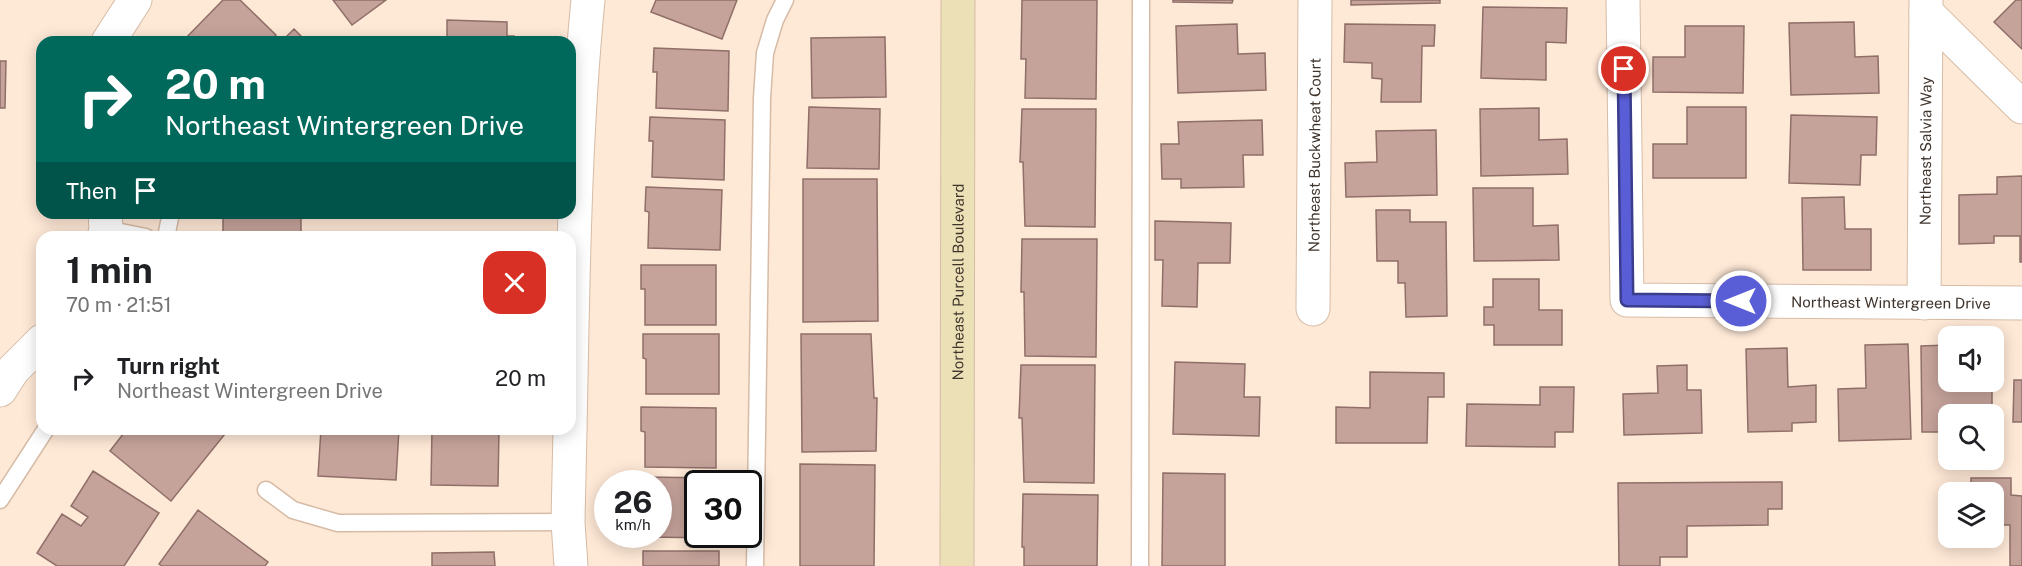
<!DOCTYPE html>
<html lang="en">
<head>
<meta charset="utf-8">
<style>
  :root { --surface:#fff; --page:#f6f6f6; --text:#202124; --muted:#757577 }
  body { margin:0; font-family:"Public Sans",sans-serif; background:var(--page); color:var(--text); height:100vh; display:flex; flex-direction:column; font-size:22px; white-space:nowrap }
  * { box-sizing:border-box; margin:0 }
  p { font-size:20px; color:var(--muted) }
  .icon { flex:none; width:33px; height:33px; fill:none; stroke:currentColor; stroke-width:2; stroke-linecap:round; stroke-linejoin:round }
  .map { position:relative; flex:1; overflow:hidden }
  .details { position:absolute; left:36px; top:231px; width:540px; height:204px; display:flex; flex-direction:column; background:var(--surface); border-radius:18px; box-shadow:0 3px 15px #0003 }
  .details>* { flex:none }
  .banner { position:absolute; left:36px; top:36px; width:540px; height:183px; border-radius:18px; box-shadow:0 3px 15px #0003; background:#00695c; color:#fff; overflow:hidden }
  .fabs { position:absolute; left:1938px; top:326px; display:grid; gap:12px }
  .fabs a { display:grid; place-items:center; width:66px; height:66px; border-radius:12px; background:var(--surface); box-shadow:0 3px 15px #0003; font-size:30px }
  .speed { position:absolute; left:594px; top:470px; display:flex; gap:12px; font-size:30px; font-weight:700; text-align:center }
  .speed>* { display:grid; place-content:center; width:78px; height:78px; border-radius:50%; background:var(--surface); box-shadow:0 3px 15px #0003; line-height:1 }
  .speed small { font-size:15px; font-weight:400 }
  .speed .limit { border:3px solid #111; border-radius:9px; background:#fff; color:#111 }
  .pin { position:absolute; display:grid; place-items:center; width:51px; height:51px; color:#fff; margin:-26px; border:3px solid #fff; border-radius:50%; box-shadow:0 2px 6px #0007 }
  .me { position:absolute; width:66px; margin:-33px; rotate:270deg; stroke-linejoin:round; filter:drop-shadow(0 0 4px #0008) }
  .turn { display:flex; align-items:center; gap:21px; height:126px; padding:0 30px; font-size:27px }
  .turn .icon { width:78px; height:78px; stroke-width:2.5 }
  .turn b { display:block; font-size:42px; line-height:51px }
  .then { display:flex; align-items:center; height:57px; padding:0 30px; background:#0003; gap:12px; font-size:22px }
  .round { display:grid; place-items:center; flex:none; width:63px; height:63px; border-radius:18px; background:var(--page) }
  .summary { display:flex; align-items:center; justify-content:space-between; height:102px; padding:0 30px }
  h1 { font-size:36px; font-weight:700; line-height:45px }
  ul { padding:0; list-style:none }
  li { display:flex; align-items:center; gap:18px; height:90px; padding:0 30px }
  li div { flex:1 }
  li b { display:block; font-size:22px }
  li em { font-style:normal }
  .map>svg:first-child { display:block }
  .building { fill:#c5a39b; stroke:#8f6f68; stroke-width:1.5 }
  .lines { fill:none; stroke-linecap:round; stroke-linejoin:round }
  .lane-casing { stroke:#d6bca6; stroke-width:19 }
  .street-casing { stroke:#d6bca6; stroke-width:35 }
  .secondary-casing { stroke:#d6bca6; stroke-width:35 }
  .lane { stroke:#fff; stroke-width:16 }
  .street { stroke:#fff; stroke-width:33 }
  .secondary { stroke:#ebe0b6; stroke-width:33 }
  .route-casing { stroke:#3a3d8b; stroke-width:15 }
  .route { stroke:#5a5ed6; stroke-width:10 }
  .labels { text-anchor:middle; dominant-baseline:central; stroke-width:6; stroke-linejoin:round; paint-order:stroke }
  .street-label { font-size:15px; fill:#3f342c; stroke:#fee8d6 }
</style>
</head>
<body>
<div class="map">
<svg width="2022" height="566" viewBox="0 0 2022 566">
  <rect width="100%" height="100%" fill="#fee8d6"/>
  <path class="building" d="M223 0H240L276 35 269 42H182Z
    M333 0H386L352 25Z
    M656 0H737L722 39 651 12Z
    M1022 0H1097L1096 99 1025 98 1026 59H1021Z
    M1173 0H1233L1232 3 1173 2Z
    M1351 0H1440V3L1351 5Z
    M2016 0H2022V49L1994 22Z
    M1483 7 1567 8 1566 43 1546 42V80L1481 78Z
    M447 20 507 22V36H514V42H447Z
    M1854 22 1855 57 1878 56 1879 93 1791 95 1789 23Z
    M1237 24 1238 54 1265 53 1266 90 1178 93 1176 26Z
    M1345 24 1435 25 1434 46H1422L1421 102H1381L1382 79 1372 78V63L1344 62Z
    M1685 26H1744L1743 93 1653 92V57H1685Z
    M294 29 307 42H281Z
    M885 37 886 97 812 98 811 38Z
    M654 48 729 51 728 111 656 108 657 72H653Z
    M0 61H6L5 108H0Z
    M809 107 880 109 879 169 807 168Z
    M1687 107H1746V178H1653V144H1687Z
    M1539 108V140L1567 139 1568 174 1481 176 1480 109Z
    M1022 109H1096L1095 227 1025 226 1023 162H1020Z
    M1791 115 1877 117 1876 155H1861L1860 185 1789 183Z
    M650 117 725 120 724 180 652 177 653 141H649Z
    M1262 120 1263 155H1243L1244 187 1181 188V179H1162L1161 144H1179L1178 122Z
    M1436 130 1437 195 1346 197 1345 163 1377 162 1376 131Z
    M2022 176V262H2020V236H1994V243L1959 244V195L1997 194V177Z
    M803 179H877L878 321 803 322Z
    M646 187 722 190 720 250 648 248 649 212 645 211Z
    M1473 188H1533V226L1558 225 1559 260 1474 261Z
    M1844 197 1845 229H1871V270H1803L1802 198Z
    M1376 210H1410V222H1446L1447 316 1406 317 1405 283H1398V261H1377Z
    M223 213H301V237H223Z
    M1155 221 1231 223 1230 263H1198L1197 307 1162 306 1163 260H1155Z
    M1022 239H1097L1096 357 1025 356 1024 292H1021Z
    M641 265H716V325H645V289H641Z
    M1493 279H1539V310H1562V345H1494V325H1484V307H1493Z
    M643 334H719V394H646V359L643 358Z
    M801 334H871L874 398H877L876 451 802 452Z
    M1908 344 1911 439 1839 441 1838 389 1866 388 1865 345Z
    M1948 345V381H1992V414H1948V432H1922L1921 346Z
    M1787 348 1788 387 1816 385V422L1792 423V431L1748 432 1746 349Z
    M1175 362 1245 364 1244 397H1260L1259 436 1173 434Z
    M1021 365H1095L1094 483 1024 482 1022 418H1019Z
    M1687 365V390H1701L1702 433 1624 435 1623 394 1658 393 1657 366Z
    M1370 372 1444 373V397H1428L1427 443H1336V407L1370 408Z
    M2014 380H2022V422H2013Z
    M1540 387H1574L1573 432H1555V447L1466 446 1467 404 1540 405Z
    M641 407 716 408V468L645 467V432L641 431Z
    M127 429H229L171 501 110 451Z
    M321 429H399L396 480 318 476Z
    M432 429H499L498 486 431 485Z
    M800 464 875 465 874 566H800Z
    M93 471 159 513 124 566H57L37 553 62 514 81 526 88 517 71 506Z
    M1163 473 1225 474V566H1162Z
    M643 477 719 478V483H698V534H719V538L646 537V534H658V483H643Z
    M1971 478H2011V495L2022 496V566H2010V525H1994V492H1971Z
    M1782 482V509H1768V525L1687 526V557H1660V566H1619L1618 483Z
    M1023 494 1098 495 1097 566H1024V547H1022Z
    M198 510 268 562 265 566H162L159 564Z
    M643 551H719V566H643Z
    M494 552 495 566H432V553Z"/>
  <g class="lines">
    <defs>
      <path id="lane" d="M106 229 146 237
        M166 237 171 213
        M266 490 293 510 338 523 568 522
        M0 500 46 429
        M755 566 762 98 765 53 775 20 785 0
        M1140 566 1141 0"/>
      <g id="street">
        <path id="s1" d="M1623 0 1627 300 2022 303"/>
        <path d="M1926 12 2022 107"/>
        <path d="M108 42 135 0"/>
        <path d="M104 237 106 229 105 213"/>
        <path id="s2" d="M1924 303 1926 0"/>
        <path id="s3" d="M1313 309 1315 0"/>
        <path d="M0 390 13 370 42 341"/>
        <path d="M570 428C573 286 574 142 588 0"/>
        <path d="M570 429 568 522 571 566"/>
      </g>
      <g id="secondary">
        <path id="s4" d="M957 566 958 0"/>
      </g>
    </defs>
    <use href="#lane" class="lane-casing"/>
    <use href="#street" class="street-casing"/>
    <use href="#secondary" class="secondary-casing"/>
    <use href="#lane" class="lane"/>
    <use href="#street" class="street"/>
    <use href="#secondary" class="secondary"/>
  </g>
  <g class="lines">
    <defs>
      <path id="route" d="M1624 69 1627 300 1741 301"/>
    </defs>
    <use href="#route" class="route-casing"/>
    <use href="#route" class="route"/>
  </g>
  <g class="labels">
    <g class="street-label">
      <text stroke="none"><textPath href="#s2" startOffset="152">Northeast Salvia Way</textPath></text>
      <text stroke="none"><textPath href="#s3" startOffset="154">Northeast Buckwheat Court</textPath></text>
      <text stroke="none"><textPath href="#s4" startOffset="284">Northeast Purcell Boulevard</textPath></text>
      <text stroke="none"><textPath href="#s1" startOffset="564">Northeast Wintergreen Drive</textPath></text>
    </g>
  </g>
</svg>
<div class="fabs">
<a><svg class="icon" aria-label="sound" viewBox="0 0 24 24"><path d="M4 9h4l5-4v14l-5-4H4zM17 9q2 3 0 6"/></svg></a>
<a><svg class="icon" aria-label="search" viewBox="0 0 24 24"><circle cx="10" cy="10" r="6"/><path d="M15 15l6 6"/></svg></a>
<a><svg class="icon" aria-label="layers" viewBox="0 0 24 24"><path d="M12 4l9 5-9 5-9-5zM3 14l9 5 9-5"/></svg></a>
</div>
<div class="speed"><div>26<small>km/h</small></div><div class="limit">30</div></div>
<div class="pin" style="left:1624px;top:69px;background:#d93025"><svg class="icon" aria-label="arrive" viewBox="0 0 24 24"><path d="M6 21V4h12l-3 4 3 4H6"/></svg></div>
<svg class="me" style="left:1741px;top:301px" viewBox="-20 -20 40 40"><circle r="17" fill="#5a5ed6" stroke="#fff" stroke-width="3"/><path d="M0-11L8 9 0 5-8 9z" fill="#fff"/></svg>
<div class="banner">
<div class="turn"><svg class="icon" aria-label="right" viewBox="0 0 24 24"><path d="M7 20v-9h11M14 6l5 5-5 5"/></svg><div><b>20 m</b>Northeast Wintergreen Drive</div></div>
<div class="then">Then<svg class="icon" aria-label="arrive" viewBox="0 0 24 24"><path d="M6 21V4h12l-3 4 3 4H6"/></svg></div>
</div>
<section class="details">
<div class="summary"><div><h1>1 min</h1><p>70 m · 21:51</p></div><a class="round" style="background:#d93025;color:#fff"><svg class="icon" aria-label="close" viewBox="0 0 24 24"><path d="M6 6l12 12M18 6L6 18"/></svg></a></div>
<ul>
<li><svg class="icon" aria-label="right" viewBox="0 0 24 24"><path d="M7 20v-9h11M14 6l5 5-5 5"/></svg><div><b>Turn right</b><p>Northeast Wintergreen Drive</p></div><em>20 m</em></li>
</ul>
</section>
</div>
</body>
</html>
